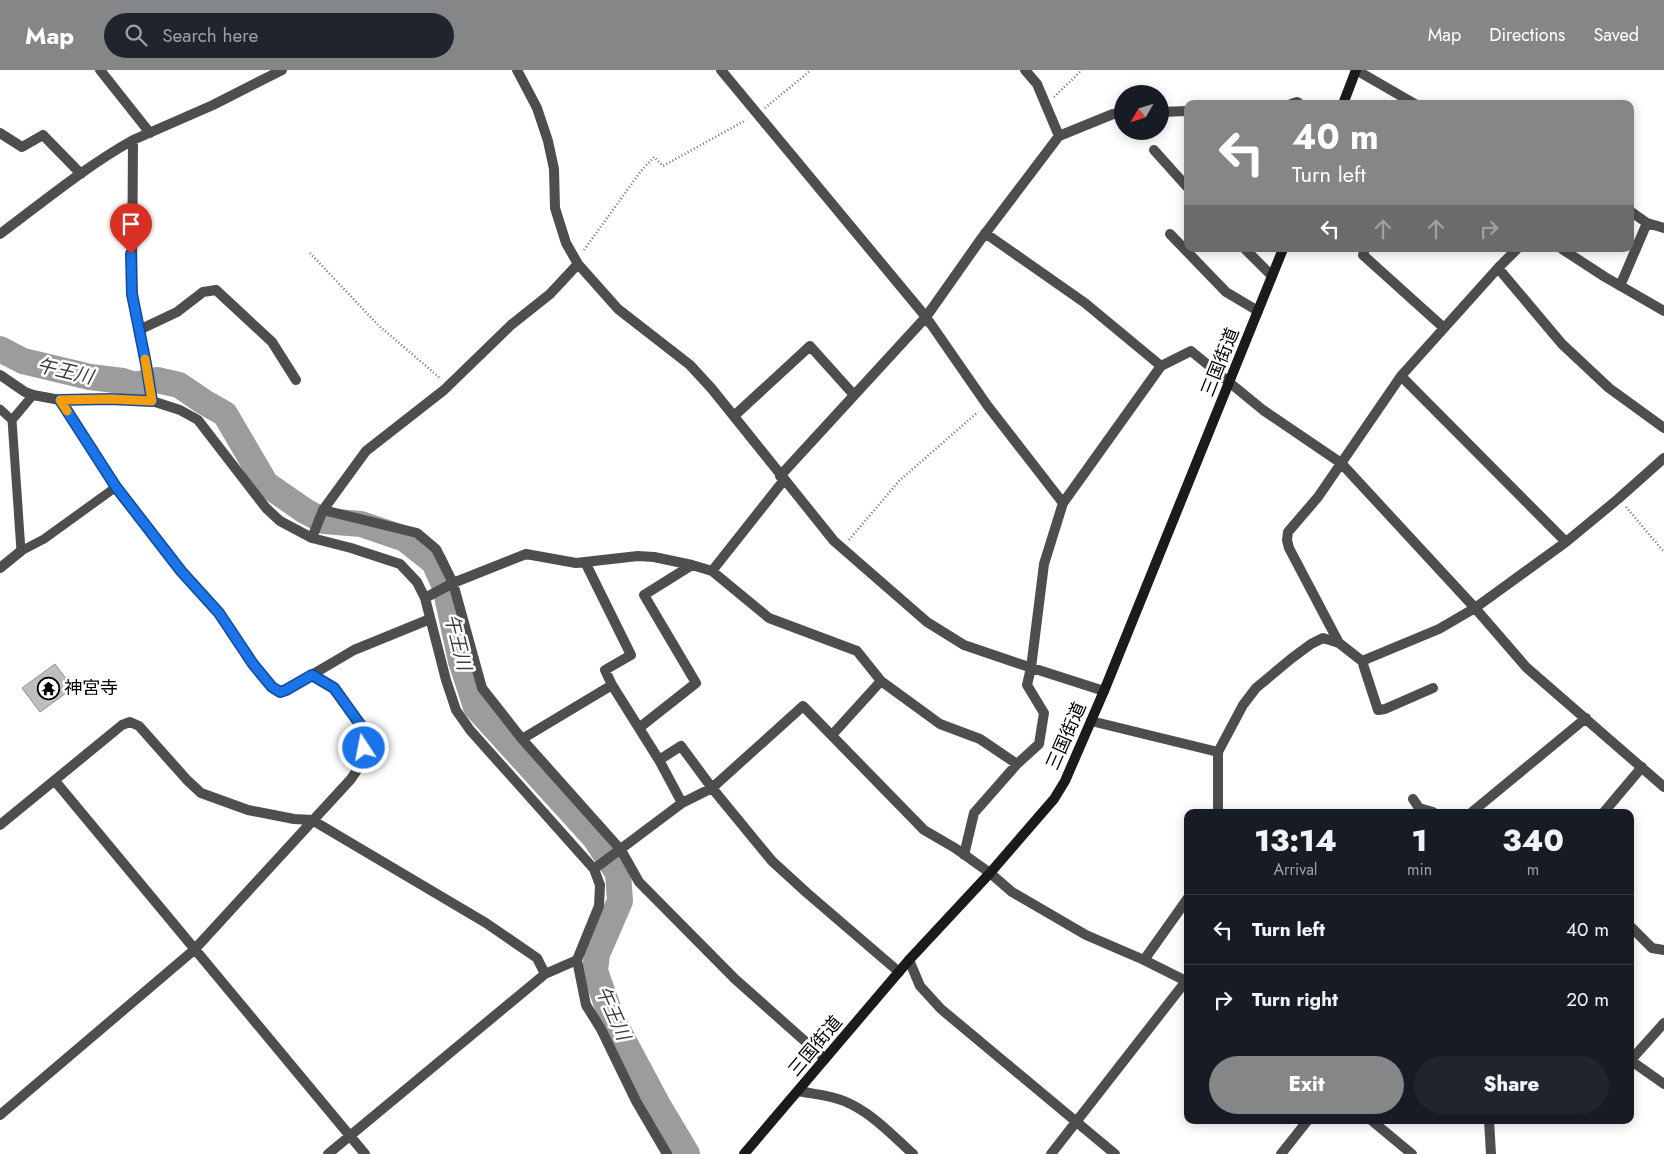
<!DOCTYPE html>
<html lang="en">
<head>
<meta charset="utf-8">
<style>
  :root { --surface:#171b24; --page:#20242c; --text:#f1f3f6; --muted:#9ea1a6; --line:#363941; --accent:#858687 }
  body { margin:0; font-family:Jost,"Noto Sans JP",sans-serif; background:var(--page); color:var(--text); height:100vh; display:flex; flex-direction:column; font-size:19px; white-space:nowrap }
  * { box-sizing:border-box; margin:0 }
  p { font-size:16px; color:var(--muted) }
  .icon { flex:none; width:28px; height:28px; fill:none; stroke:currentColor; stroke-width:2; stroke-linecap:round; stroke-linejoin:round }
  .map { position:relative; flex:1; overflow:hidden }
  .details { position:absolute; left:1184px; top:739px; width:450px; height:315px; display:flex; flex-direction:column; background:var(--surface); border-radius:10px; box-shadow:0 2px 12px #0003 }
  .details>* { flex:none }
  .top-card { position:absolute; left:1184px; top:30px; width:450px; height:152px; border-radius:10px; box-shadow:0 2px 12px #0003; background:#858687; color:#fff; overflow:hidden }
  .needle { width:32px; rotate:231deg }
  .controls { position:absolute; left:1114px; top:15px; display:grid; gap:10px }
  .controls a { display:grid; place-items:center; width:55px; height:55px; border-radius:50%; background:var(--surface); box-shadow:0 2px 12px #0003; font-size:25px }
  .pin { position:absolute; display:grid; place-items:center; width:42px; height:42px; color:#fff; margin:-51px -21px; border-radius:50% 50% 50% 0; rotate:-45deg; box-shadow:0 0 5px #0007 }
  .pin .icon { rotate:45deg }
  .me { position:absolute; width:55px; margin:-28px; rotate:349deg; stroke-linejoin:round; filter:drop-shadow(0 0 4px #0008) }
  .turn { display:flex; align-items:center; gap:18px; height:105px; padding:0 25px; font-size:22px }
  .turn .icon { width:65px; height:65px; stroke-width:2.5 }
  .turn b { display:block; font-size:35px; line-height:42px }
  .lanes { display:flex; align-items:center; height:48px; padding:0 25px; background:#0003; justify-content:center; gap:25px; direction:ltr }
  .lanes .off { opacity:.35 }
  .eta { display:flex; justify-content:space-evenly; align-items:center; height:85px; text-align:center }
  .eta b { font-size:30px; font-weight:800; line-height:35px }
  .primary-button { display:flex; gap:10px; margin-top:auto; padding:10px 25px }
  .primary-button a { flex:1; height:58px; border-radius:30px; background:var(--accent); color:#fff; font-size:20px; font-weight:800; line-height:58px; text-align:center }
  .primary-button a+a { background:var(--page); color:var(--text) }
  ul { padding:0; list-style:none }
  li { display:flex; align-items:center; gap:15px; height:70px; padding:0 25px; border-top:1px solid var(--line) }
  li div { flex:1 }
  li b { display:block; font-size:19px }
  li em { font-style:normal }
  header { display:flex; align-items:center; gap:30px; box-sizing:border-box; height:70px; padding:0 25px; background:var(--accent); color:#fff }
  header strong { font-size:24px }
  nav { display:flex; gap:28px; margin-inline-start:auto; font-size:18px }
  .search { width:350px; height:45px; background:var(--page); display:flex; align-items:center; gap:12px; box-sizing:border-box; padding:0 18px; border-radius:28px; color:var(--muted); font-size:19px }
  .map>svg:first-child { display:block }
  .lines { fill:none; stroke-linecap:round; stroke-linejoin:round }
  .river { stroke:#9c9c9c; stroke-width:26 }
  .building { fill:#bebebe; stroke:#929292 }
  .path { stroke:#707070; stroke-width:2.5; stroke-dasharray:1 2.5; stroke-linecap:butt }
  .lane { stroke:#4e4e4e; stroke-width:9 }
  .street { stroke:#4e4e4e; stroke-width:10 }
  .secondary { stroke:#1b1b1b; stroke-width:10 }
  .route-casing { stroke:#114b97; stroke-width:12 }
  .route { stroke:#1a73e8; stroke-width:9 }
  .slow { stroke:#f59e0b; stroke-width:9 }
  .labels { text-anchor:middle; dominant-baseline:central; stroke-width:5; stroke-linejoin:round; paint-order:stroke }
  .street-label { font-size:18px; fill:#000; stroke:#fff }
  .poi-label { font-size:18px; fill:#000; stroke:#fff; text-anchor:start }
  .water-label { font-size:19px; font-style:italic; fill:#3d3d3d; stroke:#fff }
</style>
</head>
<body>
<header>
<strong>Map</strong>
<div class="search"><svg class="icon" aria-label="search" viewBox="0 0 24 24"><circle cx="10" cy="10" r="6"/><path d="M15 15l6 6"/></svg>Search here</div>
<nav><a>Map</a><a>Directions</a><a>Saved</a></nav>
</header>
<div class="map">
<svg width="1664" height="1084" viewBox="0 0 1664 1084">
  <rect width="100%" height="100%" fill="#fff"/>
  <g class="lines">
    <path class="river" d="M0 279 23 291 90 307 123 311 135 315 157 310 179 315 204 332 225 344 266 414 305 441 324 451 361 454 405 469 434 492 445 517 461 591 476 637 595 768 618 803 620 831 597 884 595 901 612 949 659 1037 687 1084"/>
  </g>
  <path class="building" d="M55 594 73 618 40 642 22 618Z"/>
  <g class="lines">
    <path class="path" d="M1054 27 1082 0
      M765 38 811 0
      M584 180 641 101 654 87 663 96 746 50
      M310 183 378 255 440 308
      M1626 437 1664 482
      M849 470 899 411 978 342"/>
    <path class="lane" d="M33 325 12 350 21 481 44 469 116 417
      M0 339 12 350"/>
    <path class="street" d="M100 0 150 63
      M517 0 537 38 548 71 554 99 555 138 566 173 578 194 618 239 690 295 712 319 834 471 927 552 964 575 1014 592 1104 621
      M721 0 926 247 987 335 1063 433
      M1356 0 1415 34
      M1291 34 1297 32 1300 34
      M1160 42 1188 41
      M0 63 22 77 43 65 81 104
      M1059 66 1113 44H1122
      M1154 80 1188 118
      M1630 141 1647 153 1664 158
      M985 163 1085 233 1161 296
      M0 164C43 132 85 97 133 70
      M1170 164 1226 222 1258 241
      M1245 179 1272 206
      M1365 179 1363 185 1444 258
      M1562 179 1605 207 1664 241
      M1498 198 1517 179
      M1620 216 1647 153
      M139 260 177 242 203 222 216 220 272 272 296 310
      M0 305 25 322 33 325 60 330 110 329 152 331 180 340 198 350 266 438 280 451 312 468 351 478 400 494 417 512 425 528 446 610 456 640 470 660 594 799 600 815 599 836 577 890 586 935 601 959 636 1031 667 1084
      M1401 306 1566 472
      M60 330 116 417 181 501 219 543 253 594 272 617 280 622 286 620 354 580 430 549
      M152 331 146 293 132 224 133 70 213 35 282 0
      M734 346 810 276 854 325
      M780 406 926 247 981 169 1059 66 1037 14 1025 0
      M323 440 417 463 436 479 453 513 482 618 522 669 621 780 639 812 735 909 825 989
      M312 468 323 440 366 381 444 320 511 255 550 224 578 194
      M585 492 631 585 605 600 612 615 659 690 682 733
      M0 498 21 481
      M712 501 769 548 857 581 881 611 940 654 980 669 1017 694
      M425 528 453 513 526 484 576 493 638 486 654 487 692 495 712 501 784 410
      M1339 573 1289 478 1287 470 1288 462 1318 427 1401 306 1498 198 1562 274 1609 318 1664 358
      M1362 591 1378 640 1385 639 1433 618
      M1091 651 1218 682
      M639 658 696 613 644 525 692 495
      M832 665 881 611
      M522 669 612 615
      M659 690 681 676 712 718 803 636 924 760 955 778 990 803 1012 822 1086 865 1144 890 1188 912
      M55 711 365 1084
      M1413 729 1419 738 1433 742
      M1218 742V682L1243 635 1256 618 1292 588 1311 574 1323 568 1339 573 1362 591 1439 559 1475 538 1566 472 1618 429 1664 388
      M1472 742 1586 648
      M1604 742 1642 697
      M0 755 122 655 130 652 139 656 187 710 201 723 248 740 294 749 312 750 486 853 537 888 545 904 328 1084
      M964 785 974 743 1017 694 1039 674 1044 643 1027 615 1031 598 1044 494 1063 433 1161 296 1191 281 1263 340 1341 393 1475 538 1526 597 1664 717
      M594 799 682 733 712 718 772 791 807 823 899 902
      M1630 856 1652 878 1664 880
      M909 890 920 916 941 939 1115 1084
      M1144 890 1188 828
      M545 904 577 890
      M1630 990 1664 1014
      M1631 990 1664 953
      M798 1021C813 1024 830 1025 844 1031 871 1042 892 1065 913 1084
      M0 1045 194 880 351 709 361 694 364 678 362 657 334 618 312 605
      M1371 1050 1412 1084
      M1489 1050 1491 1084
      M1051 1084 1186 911
      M1281 1084 1308 1050"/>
    <path class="secondary" d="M1343 34 1356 0
      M744 1084 909 890 990 803 1054 729 1065 711 1104 621 1283 179"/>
  </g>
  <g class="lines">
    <defs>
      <path id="route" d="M131 184 132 224 146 294 152 331 110 329 60 330 116 417 181 501 219 543 253 594 272 617 280 622 286 620 312 605 334 618 362 657 364 678"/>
    </defs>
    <use href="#route" class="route-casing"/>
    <use href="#route" class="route"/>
    <path class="slow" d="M67 341 60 330 110 329 152 331 145 289"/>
  </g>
  <defs>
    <symbol id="temple-ring" viewBox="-11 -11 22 22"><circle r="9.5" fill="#fff" stroke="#000" stroke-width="1.5"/><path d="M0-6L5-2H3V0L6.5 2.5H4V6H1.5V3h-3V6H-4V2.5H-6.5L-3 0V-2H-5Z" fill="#000"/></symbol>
  </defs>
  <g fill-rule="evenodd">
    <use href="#temple-ring" x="36" y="606" width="25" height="25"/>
  </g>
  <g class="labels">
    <g class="street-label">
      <text transform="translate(1220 292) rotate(-68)">三国街道</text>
      <text transform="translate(1066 666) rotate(-66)">三国街道</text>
      <text transform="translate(815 976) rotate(-50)">三国街道</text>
    </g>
    <g class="poi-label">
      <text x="64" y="618">神宮寺</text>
    </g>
    <g class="water-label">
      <text transform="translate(65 301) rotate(13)">午王川</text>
      <text transform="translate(458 572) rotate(76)">午王川</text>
      <text transform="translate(613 943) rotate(66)">午王川</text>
    </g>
  </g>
</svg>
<div class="controls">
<a><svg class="needle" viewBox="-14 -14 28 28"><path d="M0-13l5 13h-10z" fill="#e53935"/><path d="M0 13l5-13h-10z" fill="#9ea1a6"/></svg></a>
</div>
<div class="pin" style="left:131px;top:184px;background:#d93025"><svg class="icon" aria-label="arrive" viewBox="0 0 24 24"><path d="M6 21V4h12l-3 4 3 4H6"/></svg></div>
<svg class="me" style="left:364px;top:678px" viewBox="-20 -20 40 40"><circle r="17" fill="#1a73e8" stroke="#fff" stroke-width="3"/><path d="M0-11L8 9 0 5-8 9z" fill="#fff"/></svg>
<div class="top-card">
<div class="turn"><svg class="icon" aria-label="left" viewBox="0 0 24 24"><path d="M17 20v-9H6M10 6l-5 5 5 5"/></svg><div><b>40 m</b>Turn left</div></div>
<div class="lanes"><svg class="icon" aria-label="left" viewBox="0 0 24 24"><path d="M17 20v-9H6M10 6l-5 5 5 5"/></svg><svg class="icon off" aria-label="ahead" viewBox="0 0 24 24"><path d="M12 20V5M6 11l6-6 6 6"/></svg><svg class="icon off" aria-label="ahead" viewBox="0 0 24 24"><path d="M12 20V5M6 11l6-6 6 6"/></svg><svg class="icon off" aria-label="right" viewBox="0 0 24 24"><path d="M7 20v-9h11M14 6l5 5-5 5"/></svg></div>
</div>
<section class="details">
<div class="eta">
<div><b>13:14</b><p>Arrival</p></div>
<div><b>1</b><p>min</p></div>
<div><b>340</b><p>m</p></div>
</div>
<ul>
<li><svg class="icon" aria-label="left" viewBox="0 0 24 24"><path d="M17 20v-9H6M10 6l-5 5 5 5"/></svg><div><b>Turn left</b></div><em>40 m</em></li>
<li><svg class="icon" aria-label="right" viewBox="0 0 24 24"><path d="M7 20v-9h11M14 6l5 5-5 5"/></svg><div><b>Turn right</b></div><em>20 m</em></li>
</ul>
<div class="primary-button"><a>Exit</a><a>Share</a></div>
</section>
</div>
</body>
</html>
